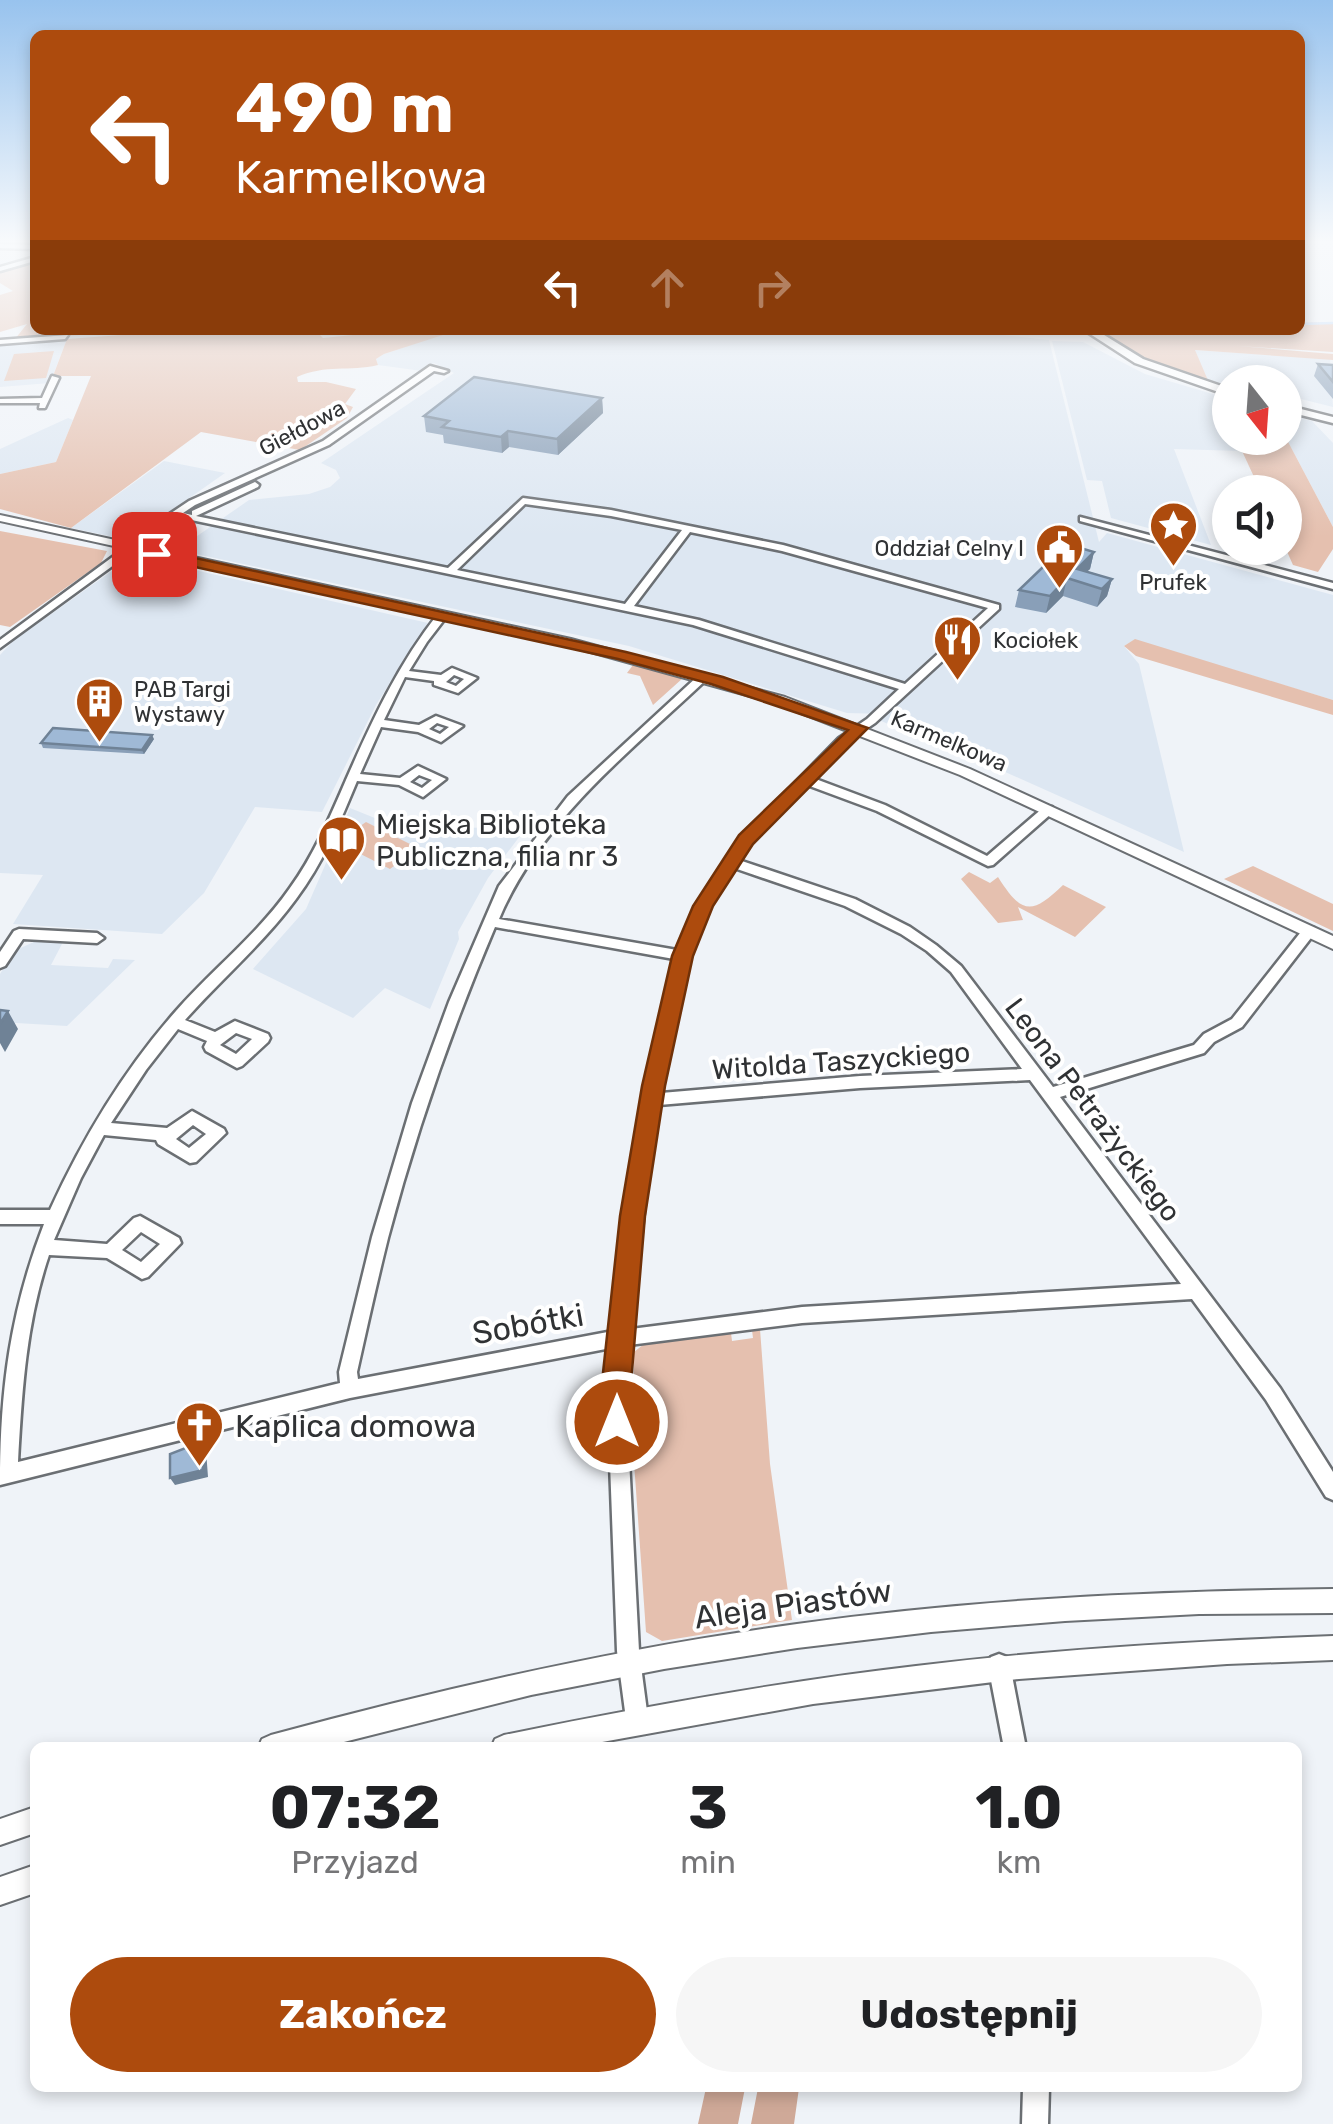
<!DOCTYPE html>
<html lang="pl">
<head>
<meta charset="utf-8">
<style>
  :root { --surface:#fff; --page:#f6f6f6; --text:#202124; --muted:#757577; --accent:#ad4b0d }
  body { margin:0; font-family:Rubik,sans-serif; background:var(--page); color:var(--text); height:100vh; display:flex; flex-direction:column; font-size:38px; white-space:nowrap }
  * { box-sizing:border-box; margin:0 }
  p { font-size:32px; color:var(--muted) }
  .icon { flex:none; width:55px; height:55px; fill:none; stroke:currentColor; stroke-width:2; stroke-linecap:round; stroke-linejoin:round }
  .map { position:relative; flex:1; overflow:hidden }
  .drawer { position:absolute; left:30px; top:1742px; width:1272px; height:350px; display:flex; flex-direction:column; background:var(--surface); border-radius:15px; box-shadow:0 5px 15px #0003 }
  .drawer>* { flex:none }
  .hud { position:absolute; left:30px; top:30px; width:1275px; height:305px; border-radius:15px; box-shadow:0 5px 15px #0003; background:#ad4b0d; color:#fff; overflow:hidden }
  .needle { width:65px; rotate:163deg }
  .fabs { position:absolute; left:1212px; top:365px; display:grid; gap:20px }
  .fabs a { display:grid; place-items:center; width:90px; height:90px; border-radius:50%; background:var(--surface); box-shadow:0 5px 15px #0003; font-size:50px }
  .pin { position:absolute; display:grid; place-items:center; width:85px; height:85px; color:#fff; margin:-42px; border-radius:20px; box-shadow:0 5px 15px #0006 }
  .me { position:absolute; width:110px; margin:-55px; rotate:0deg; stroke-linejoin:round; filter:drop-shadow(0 0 8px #0008) }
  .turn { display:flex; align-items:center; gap:35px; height:210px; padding:0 40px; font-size:45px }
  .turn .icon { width:130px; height:130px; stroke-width:2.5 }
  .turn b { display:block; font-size:70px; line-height:85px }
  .lanes { display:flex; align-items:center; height:95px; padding:0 40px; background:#0003; justify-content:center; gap:50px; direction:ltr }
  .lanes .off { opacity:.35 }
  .eta { display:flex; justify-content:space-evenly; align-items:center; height:170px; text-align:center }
  .eta b { font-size:60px; font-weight:700; line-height:70px }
  .cta { display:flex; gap:20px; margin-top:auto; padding:20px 40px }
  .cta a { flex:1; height:115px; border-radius:60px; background:var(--accent); color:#fff; font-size:40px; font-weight:700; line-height:115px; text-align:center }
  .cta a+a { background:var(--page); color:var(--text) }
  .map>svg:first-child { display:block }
  .built { fill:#dde7f2 }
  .green { fill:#e5c0af }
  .forest { fill:#cfa998 }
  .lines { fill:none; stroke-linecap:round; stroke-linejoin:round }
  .stream { stroke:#c0daf8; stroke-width:2.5 }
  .minor-casing { stroke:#6b6f73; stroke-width:5 }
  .tertiary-casing { stroke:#6b6f73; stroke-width:4 }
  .secondary-casing { stroke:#6b6f73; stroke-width:5 }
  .minor { fill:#fff; fill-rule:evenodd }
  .tertiary { fill:#fff; fill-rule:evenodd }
  .secondary { fill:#fff; fill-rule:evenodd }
  .wall { fill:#899fb8 }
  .shaded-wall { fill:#6f8296 }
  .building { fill:#9fb9d6; stroke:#6f8296; stroke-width:2.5 }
  .route { fill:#ad4b0d; stroke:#703108; stroke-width:2.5 }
  .labels { text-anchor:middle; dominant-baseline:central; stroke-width:8; stroke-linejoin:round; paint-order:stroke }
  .far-street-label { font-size:22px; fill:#303234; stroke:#fff }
  .far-poi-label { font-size:22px; fill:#303234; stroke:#fff; text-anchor:start }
  .poi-label { font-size:28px; fill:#303234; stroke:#fff; text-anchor:start }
  .street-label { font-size:28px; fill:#303234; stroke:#fff }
  .near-street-label { font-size:32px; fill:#303234; stroke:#fff }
  .near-poi-label { font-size:32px; fill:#303234; stroke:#fff; text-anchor:start }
</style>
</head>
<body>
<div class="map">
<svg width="1333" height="2124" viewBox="0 0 1333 2124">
  <rect width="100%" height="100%" fill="#eff3f8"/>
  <path class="built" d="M410 330H994L993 334 1049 340 1099 542 1107 533 1333 595V700L1134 640 1124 646 1139 664 1184 852 925 736 920 738 879 720 884 714 847 713 629 646 177 550 249 500 309 494 330 487 340 478 336 470 321 463 454 373 434 363 422 371 378 365 376 359 384 354 441 335Z
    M67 339 50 383 0 387V344Z
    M1052 341 1083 342 1145 374 1216 395 1230 438H1235L1241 451 1174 449 1211 545 1111 518 1102 481 1087 480Z
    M1194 350 1330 359 1333 407 1285 395V382H1230V390L1210 385Z
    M1285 414 1312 421 1333 443V527L1285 436Z
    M68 418 73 420 56 462 0 474V449Z
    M164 461 225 473 144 530 114 537 71 528Z
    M133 556 428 623 376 705 322 812 255 807 204 893 162 934 13 924 43 875 0 873V655L13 641Z
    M350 808 397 827 526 828 488 878 458 932 459 939 430 1009 385 988 353 1018 253 969 306 909Z
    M36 941 63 942 51 965 108 968 113 959 135 960 67 1026 0 1022V974L14 951Z"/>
  <path class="green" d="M35 261V330H163L15 339 27 324 0 332V295L13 291 0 283V272Z
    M1333 322V352L1238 346 1333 354V360L1195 350 1210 385 1142 360 1096 330H1300V323Z
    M190 330H315L323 338 383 332 443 335 384 354 376 359 378 365C349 372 326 364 297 377L298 382H326L356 389 345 404 353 407 347 418 300 450 201 432 71 528 0 509V474L56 462 91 376H53L67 339Z
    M54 351 46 378 4 381 14 354Z
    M1285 436 1333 527V549L1318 572 1293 565 1285 547V492H1261L1236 438Z
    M0 531 107 551 101 563 10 627 0 625Z
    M1135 639 1333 700V715L1136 656 1124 646Z
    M633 665 683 678 653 705 640 676 627 673Z
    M366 822 418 848 390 869 337 842Z
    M1253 866 1333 904V931L1224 879Z
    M969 872 990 883 998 877C1022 915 1032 915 1063 885L1106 907 1075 937 1018 907 1023 920 998 923 961 879Z
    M760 1329 770 1464 792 1620 662 1641 646 1632 633 1448 634 1352 644 1344 731 1333 732 1341 753 1338 752 1330Z"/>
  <path class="forest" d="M706 2088H745L738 2124H698Z
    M758 2088H799L794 2124H751Z"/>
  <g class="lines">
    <path class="stream" d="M1300 324 1333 323"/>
    <defs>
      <path id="minor" d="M0 244 35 245V249L0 248Z
        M35 257V261L0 271V267Z
        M68 335 65 339 0 344V340Z
        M430 366 448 371 444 373 434 371 329 445 195 505 183 513 192 515V511L255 482 259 485 258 487 196 516 448 568 523 498 611 510 783 545 999 605V609L875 723 847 742 813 778 885 805 987 856 1044 807H1052V813L993 865 988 866 877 811 807 785 751 843 739 860 855 899 910 927 936 945 961 966 1053 1087 1194 1045 1204 1034 1232 1019 1304 928H1314L1316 931 1314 934 1242 1027 1214 1042 1204 1053 1060 1097 1280 1388 1333 1472V1500L1326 1497 1266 1400 1192 1299 802 1323 629 1345 625 1382 639 1651 648 1719 645 1727 637 1730 629 1727 626 1719 617 1651 607 1382 611 1348 350 1398 0 1485C0 1391 10 1312 44 1224H0V1210H50C83 1138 123 1071 176 1011 213 969 258 934 290 888 314 855 330 817 346 780 372 721 398 664 438 614L447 616 427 642 409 671 441 675 452 668 477 678 458 693 434 685V681L405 677 384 720 419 725 436 716 463 726 441 742 418 732 381 727 360 774 400 778 418 766 446 779 423 797 399 785 357 781C340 822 323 863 296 899 264 943 221 979 185 1020L215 1032 235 1021 268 1034 270 1038 268 1042 242 1066 237 1068 206 1051 204 1047 207 1041 178 1029 146 1070 111 1123 167 1128 192 1111 224 1129 226 1133 196 1162 190 1163 158 1144 156 1140 104 1135 81 1178 54 1240 107 1244 134 1218 140 1216 179 1238 181 1243 148 1277 142 1279 107 1258 49 1255C26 1323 22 1391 18 1462L340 1383 339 1372 372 1237 412 1103 449 1002 499 886 568 796 699 675H707V679C631 751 540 821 499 919L677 950 696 906 742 837 839 738 867 719 899 689 693 625 177 517 133 547V551L0 648V640L122 550V546L189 501 323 441ZM525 504 611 516 682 530 625 604 457 570ZM690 532 782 551 988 608 905 684 699 620 634 606ZM454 675 464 679 456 686 446 682ZM437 723 449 727 440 734 429 729ZM419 775 432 780 422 788 410 782ZM734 868 845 906 901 934 927 951 951 972 1022 1069 860 1076 661 1093 689 956 710 906ZM495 927 674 959 636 1139 613 1331 358 1379 357 1372C367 1327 377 1282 388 1238 416 1132 452 1028 495 927ZM236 1033 252 1039 236 1054 220 1045ZM1030 1080 1181 1284 802 1307 631 1329 652 1139 659 1105 860 1088ZM193 1125 206 1134 189 1148 176 1139ZM141 1232 160 1244 141 1262 122 1250Z
        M52 376 59 378 45 408H39L40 403H0V399L42 398Z
        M1080 517 1333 583V589L1080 521Z
        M19 929 97 933 104 938 97 943 23 939 5 966 0 968V952L14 931Z
        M999 1654 1007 1657 1010 1665 1026 1748H1004L988 1665 991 1657Z
        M1023 2088H1049L1048 2124H1022Z"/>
      <path id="tertiary" d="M0 515 571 639 785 697 970 769 1333 936V949L960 775 775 703 569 646 0 521Z
        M1333 1589V1613L1199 1614 1065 1621 931 1632 797 1648 664 1669 531 1695 320 1748H258L262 1739 271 1735C444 1688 619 1648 797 1624 975 1599 1153 1591 1333 1589Z
        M1333 1636V1660L1227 1664 1019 1679 813 1704 569 1748H491L495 1739 504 1735C641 1707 778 1682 916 1666 1055 1649 1194 1641 1333 1636Z
        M35 1807V1833L0 1845V1819Z
        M35 1865V1893L0 1905V1877Z"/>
      <path id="secondary" d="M1084 330H1096L1143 359 1230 389V396L1135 363Z
        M1285 405 1333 417V423L1285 411Z"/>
    </defs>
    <use href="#minor" class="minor-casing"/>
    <use href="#tertiary" class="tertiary-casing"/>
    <use href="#secondary" class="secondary-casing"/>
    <use href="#minor" class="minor"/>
    <use href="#tertiary" class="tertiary"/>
    <use href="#secondary" class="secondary"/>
  </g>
  <path class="wall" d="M1318 364 1333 365V399L1314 376Z
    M602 398 603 413 558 455 509 447 502 453 444 443 443 435 426 432 424 416Z
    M1094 552 1090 569 1087 571 1112 579 1107 596 1097 607 1063 596 1046 613 1015 607 1019 590Z
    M154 739 144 754 43 748 41 743Z"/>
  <path class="shaded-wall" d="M602 398 603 413 558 455 557 439Z
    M508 431 509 447 502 453 501 437Z
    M1094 552 1090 569 1077 581V569Z
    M1067 578 1063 596 1046 613 1050 596Z
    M1112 579 1107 596 1097 607 1102 589Z
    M152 735 154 739 144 754 142 750Z
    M8 1011 18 1029 5 1052 0 1043V1024Z
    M201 1442 206 1450 208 1477 175 1485 170 1478Z"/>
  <path class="building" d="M1318 364 1333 365V382Z
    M474 377 602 398 557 439 508 431 501 437 442 427 449 421 424 416Z
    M1067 544 1094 552 1077 569 1112 579 1102 589 1067 578 1050 596 1019 590Z
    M53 728 152 735 142 750 41 743Z
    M0 1010 8 1011 0 1024Z
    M201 1442 203 1470 170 1478V1454Z"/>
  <linearGradient id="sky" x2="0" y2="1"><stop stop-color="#98c3ee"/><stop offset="0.45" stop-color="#f8fafc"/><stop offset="1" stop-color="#f8fafc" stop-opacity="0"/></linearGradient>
  <rect width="1333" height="537" fill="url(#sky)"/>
  <path class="route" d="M154 549 626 652 723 677 868 728 753 844 713 906 693 956 665 1086 645 1216 627 1431 617 1435 607 1431 602 1382 620 1216 642 1086 672 956 693 906 739 835 848 730 711 684 618 659 149 557V551Z"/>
  <defs>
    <symbol id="sight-pin" viewBox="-11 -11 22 30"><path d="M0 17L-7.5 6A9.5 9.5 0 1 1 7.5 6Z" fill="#ad4b0d" stroke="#fff"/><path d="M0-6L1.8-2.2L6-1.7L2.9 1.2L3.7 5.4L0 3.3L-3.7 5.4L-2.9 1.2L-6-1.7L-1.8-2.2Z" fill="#fff"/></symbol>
    <symbol id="civic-pin" viewBox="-11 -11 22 30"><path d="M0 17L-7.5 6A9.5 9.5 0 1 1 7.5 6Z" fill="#ad4b0d" stroke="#fff"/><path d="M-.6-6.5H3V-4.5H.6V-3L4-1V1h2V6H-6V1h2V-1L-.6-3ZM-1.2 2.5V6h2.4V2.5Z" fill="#fff"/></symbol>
    <symbol id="restaurant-pin" viewBox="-11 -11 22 30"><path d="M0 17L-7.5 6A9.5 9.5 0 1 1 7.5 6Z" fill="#ad4b0d" stroke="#fff"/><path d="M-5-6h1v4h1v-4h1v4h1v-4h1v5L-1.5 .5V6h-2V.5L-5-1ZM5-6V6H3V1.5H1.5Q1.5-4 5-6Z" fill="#fff"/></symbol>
    <symbol id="building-pin" viewBox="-11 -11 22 30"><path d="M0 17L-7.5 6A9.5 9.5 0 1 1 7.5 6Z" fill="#ad4b0d" stroke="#fff"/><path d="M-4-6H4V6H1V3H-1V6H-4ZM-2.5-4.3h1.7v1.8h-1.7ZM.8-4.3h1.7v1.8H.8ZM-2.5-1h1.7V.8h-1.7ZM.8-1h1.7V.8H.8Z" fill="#fff"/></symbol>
    <symbol id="library-pin" viewBox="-11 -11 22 30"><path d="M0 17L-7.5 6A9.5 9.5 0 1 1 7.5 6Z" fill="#ad4b0d" stroke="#fff"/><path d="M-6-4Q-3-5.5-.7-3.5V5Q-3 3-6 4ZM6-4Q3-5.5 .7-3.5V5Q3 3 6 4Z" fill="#fff"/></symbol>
    <symbol id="church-pin" viewBox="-11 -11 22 30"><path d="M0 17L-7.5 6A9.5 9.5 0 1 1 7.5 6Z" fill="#ad4b0d" stroke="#fff"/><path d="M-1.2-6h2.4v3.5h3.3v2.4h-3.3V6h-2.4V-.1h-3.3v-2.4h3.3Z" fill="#fff"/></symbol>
  </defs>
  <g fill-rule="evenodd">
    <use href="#sight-pin" x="1146" y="498" width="55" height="75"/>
    <use href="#civic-pin" x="1032" y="520" width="55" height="75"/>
    <use href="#restaurant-pin" x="930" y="612" width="55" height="75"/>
    <use href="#building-pin" x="72" y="674" width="55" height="75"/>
    <use href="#library-pin" x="314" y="812" width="55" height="75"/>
    <use href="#church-pin" x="172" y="1398" width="55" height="75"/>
  </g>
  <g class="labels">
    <g class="far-street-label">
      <text transform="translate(302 428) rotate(-28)">Giełdowa</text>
      <text transform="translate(949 741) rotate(23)">Karmelkowa</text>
    </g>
    <g class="far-poi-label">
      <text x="1024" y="548" text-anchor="end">Oddział Celny I</text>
      <text x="1173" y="582" text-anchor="middle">Prufek</text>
      <text x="993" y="640">Kociołek</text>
      <text x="134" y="689">PAB Targi<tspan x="134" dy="25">Wystawy</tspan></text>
    </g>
    <g class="poi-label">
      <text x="376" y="824">Miejska Biblioteka<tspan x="376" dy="32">Publiczna, filia nr 3</tspan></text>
    </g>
    <g class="street-label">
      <text transform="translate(841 1061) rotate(-4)">Witolda Taszyckiego</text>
      <text transform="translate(1093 1110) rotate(53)">Leona Petrażyckiego</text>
    </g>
    <g class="near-street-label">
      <text transform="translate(528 1324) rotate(-10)">Sobótki</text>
      <text transform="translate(793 1604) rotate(-8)">Aleja Piastów</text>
    </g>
    <g class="near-poi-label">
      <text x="235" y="1426">Kaplica domowa</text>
    </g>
  </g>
</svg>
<div class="fabs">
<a><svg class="needle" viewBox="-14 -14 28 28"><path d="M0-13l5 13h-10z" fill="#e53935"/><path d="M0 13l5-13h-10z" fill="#757577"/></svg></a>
<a><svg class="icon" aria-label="sound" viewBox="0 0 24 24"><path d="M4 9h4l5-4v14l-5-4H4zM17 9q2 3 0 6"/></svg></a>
</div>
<div class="pin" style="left:154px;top:554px;background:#d93025"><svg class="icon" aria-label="arrive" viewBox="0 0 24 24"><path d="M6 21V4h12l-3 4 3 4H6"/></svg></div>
<svg class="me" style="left:617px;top:1422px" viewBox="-20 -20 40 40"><circle r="17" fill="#ad4b0d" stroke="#fff" stroke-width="3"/><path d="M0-11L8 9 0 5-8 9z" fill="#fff"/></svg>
<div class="hud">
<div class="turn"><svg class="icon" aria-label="left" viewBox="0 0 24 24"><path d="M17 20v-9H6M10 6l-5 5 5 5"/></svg><div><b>490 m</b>Karmelkowa</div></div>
<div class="lanes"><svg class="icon" aria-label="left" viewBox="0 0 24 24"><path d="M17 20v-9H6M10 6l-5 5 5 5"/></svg><svg class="icon off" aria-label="ahead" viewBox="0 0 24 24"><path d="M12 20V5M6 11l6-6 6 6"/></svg><svg class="icon off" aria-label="right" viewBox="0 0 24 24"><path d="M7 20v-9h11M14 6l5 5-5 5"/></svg></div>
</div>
<section class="drawer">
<div class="eta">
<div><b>07:32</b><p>Przyjazd</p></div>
<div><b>3</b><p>min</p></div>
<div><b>1.0</b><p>km</p></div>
</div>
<div class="cta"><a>Zakończ</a><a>Udostępnij</a></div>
</section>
</div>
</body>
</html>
